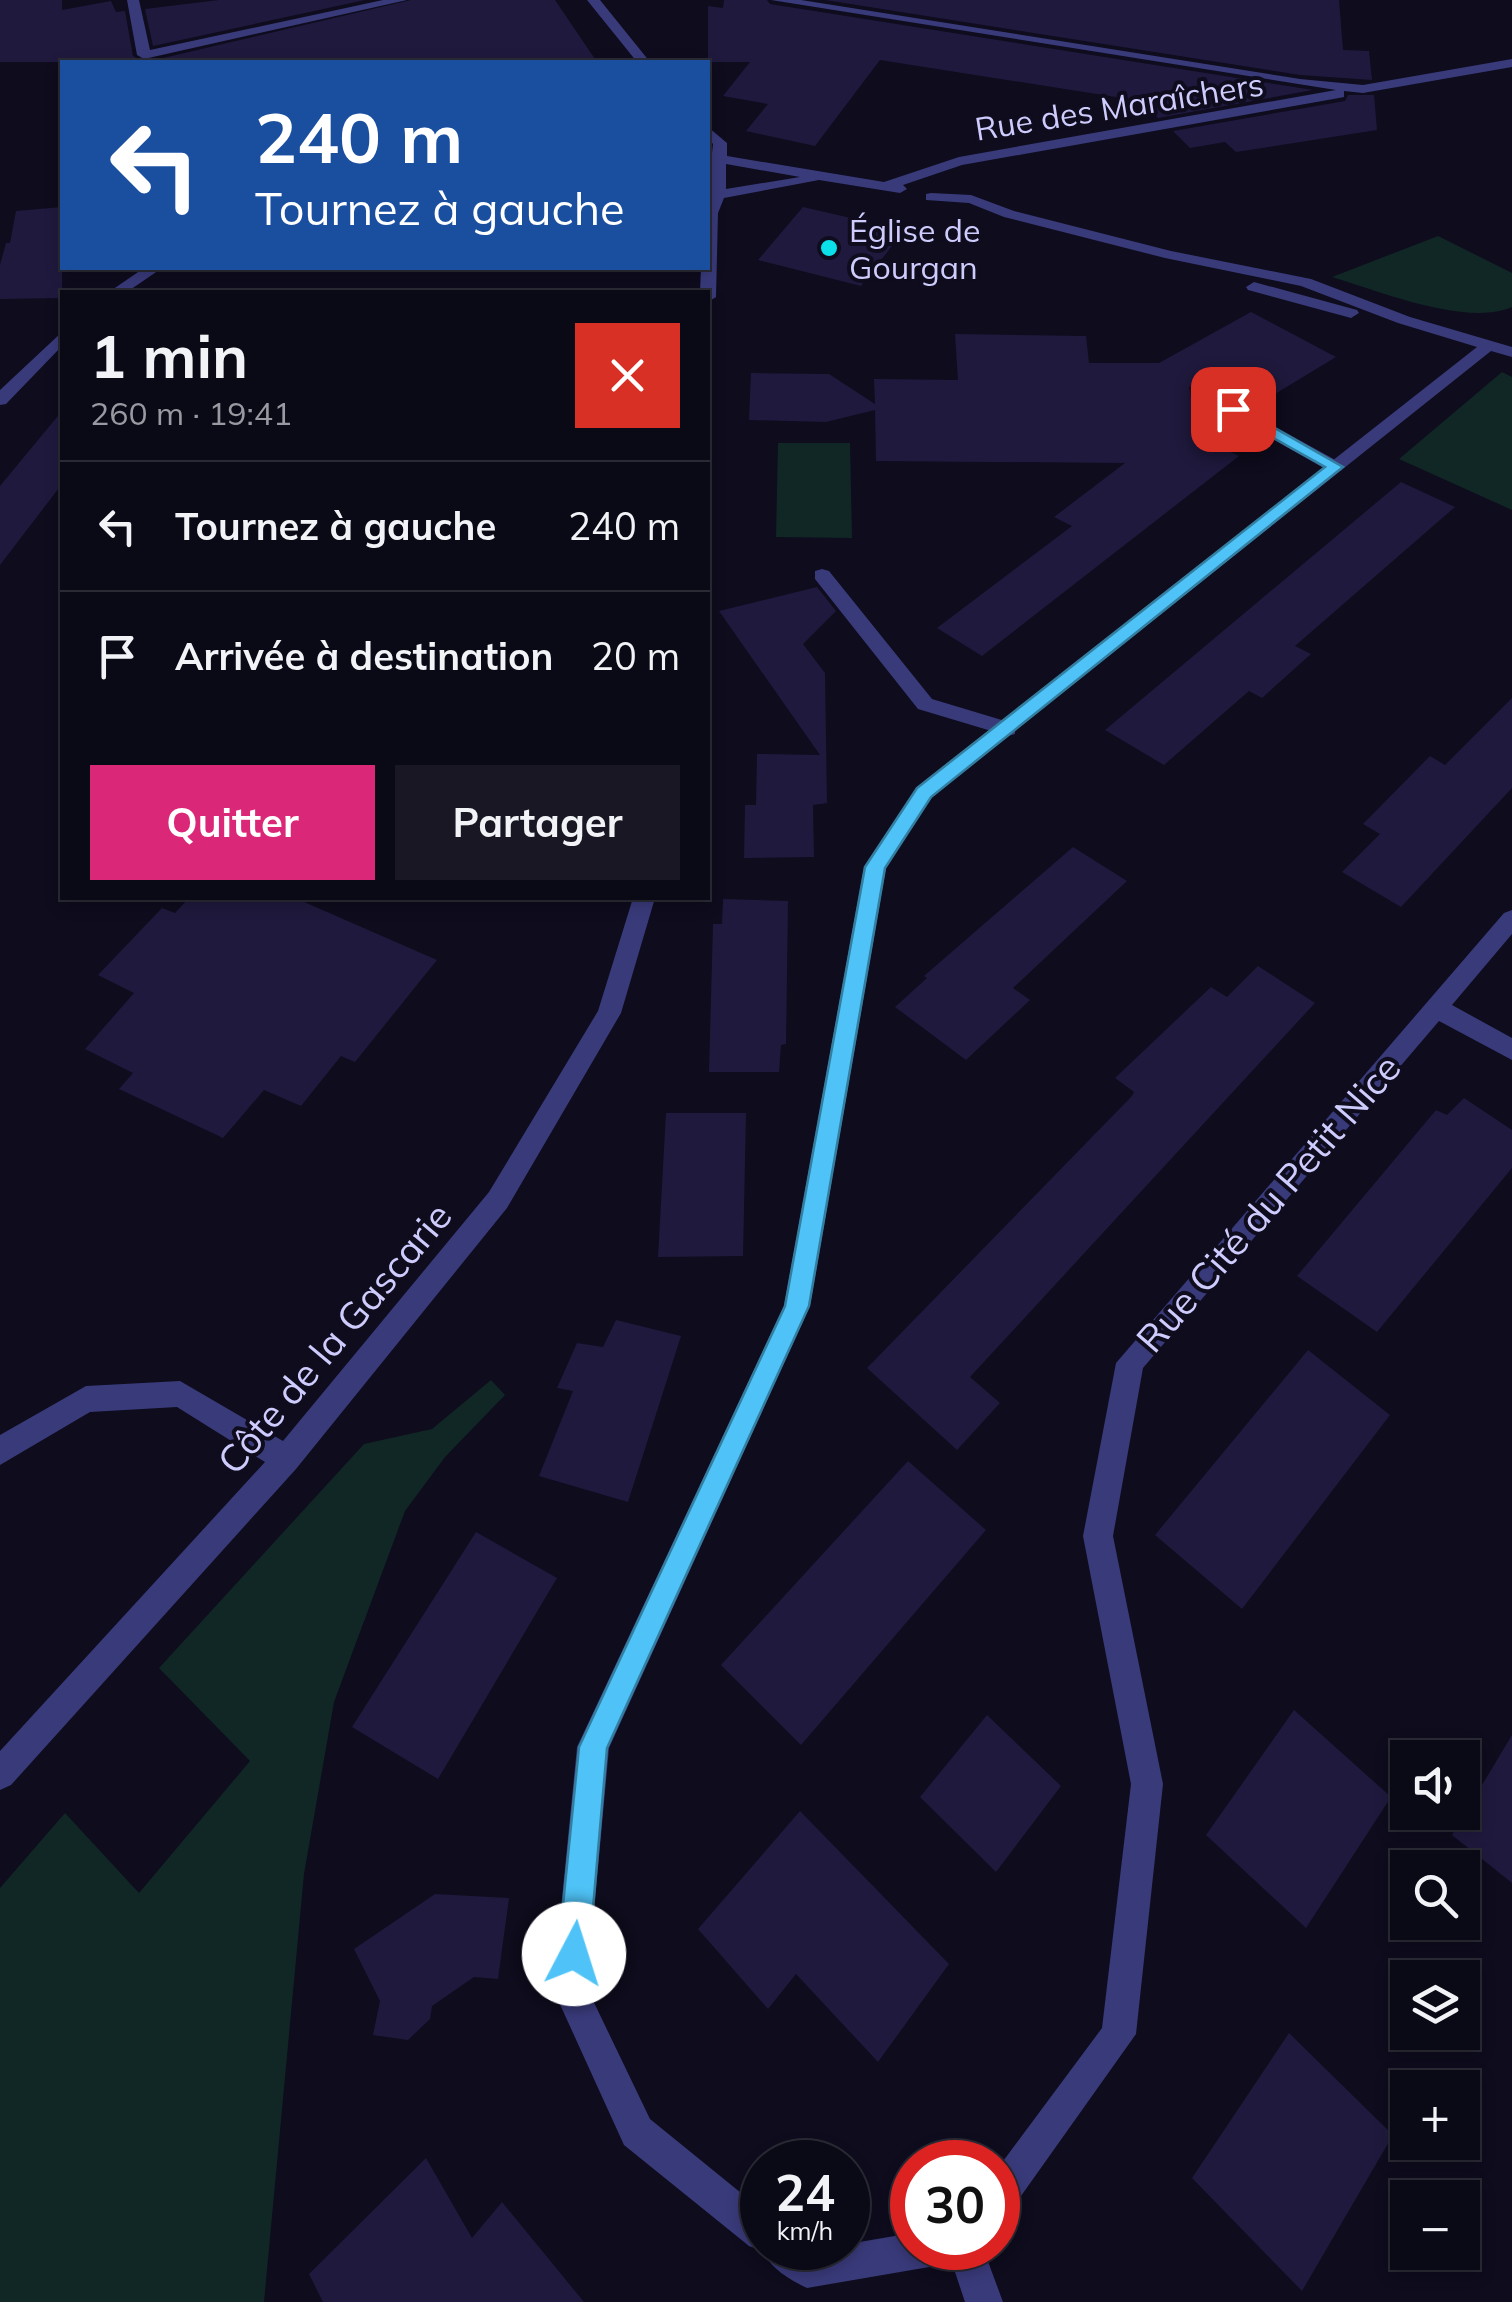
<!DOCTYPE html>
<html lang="fr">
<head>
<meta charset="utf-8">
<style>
  :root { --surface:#0a0916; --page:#181723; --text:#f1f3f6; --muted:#999aa1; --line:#2a2a35; --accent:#db2777 }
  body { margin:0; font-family:Mulish,sans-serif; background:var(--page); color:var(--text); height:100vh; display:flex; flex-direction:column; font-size:38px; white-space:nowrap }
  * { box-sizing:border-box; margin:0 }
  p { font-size:32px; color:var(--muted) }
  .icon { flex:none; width:55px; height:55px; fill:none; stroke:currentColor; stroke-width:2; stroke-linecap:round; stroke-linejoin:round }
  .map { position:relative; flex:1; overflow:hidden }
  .side { position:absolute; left:60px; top:290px; width:650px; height:610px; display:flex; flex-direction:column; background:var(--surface); border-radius:0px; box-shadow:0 5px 15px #0003,0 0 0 2px var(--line) }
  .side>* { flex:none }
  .hud { position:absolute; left:60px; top:60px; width:650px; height:210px; border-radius:0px; box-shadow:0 5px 15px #0003,0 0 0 2px var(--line); background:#1a4fa0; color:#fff; overflow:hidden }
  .controls { position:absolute; left:1390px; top:1740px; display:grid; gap:20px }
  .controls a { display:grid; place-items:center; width:90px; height:90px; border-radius:0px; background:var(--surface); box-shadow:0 5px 15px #0003,0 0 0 2px var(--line); font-size:50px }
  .speed { position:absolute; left:740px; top:2140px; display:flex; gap:20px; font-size:50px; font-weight:700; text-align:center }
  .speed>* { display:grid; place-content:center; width:130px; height:130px; border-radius:50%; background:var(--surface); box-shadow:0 5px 15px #0003,0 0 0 2px var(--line); line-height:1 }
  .speed small { font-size:25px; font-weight:400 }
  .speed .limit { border:15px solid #d22; background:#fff; color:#111 }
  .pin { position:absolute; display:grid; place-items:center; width:85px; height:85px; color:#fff; margin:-42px; border-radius:20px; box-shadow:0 5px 15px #0006 }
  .me { position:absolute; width:110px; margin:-55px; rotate:5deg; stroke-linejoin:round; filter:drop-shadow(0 0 8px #0008) }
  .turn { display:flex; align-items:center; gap:35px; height:210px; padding:0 30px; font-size:45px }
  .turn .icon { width:130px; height:130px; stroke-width:2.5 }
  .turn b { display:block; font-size:70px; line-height:85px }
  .round { display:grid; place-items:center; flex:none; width:105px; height:105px; border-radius:0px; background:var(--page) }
  .summary { display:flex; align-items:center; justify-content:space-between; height:170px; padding:0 30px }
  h1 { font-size:60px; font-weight:700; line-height:75px }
  .primary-button { display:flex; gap:20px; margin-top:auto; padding:20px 30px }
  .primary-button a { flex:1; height:115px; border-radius:0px; background:var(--accent); color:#fff; font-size:40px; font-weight:700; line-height:115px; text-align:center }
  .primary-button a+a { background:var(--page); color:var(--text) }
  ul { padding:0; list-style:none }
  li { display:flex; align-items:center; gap:30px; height:130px; padding:0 30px; border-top:2px solid var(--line) }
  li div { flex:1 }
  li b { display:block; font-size:38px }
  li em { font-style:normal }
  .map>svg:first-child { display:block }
  .green { fill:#102725 }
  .building { fill:#1f193d }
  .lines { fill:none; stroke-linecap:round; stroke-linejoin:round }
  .service { fill:#393a7a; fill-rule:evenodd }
  .minor { fill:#393a7a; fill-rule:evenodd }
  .route { fill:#4fc3f7; stroke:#337fa1; stroke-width:2.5 }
  .poi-dot { fill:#0adfea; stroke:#0e0c1d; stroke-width:4 }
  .labels { text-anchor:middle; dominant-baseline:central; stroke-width:8; stroke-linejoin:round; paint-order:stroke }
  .far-street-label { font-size:32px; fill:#cecbfd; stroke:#0e0c1d }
  .far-poi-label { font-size:32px; fill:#cecbfd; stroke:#0e0c1d; text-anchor:start }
  .street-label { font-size:38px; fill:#cecbfd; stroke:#0e0c1d }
</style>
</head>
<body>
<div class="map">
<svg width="1512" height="2302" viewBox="0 0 1512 2302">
  <rect width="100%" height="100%" fill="#0e0c1d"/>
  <path class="green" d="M1438 236 1512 273V307C1466 327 1379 291 1332 277Z
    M1502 372 1512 377V510L1399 459Z
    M778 443H850L852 538 776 537Z
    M491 1380 505 1395 445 1457 405 1511 334 1702 304 1874 264 2302H0V1888L65 1813 139 1893 250 1761 159 1668 364 1444 432 1429Z"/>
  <path class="building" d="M0 0H62V10L111 1 116 12 125 11 133 56 144 62H0Z
    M219 0H365L153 46 145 9Z
    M411 0H555L597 62H146Z
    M724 0H767L770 4 1313 90 1158 118 1141 101 880 60 815 146 746 131 768 104 723 96 750 62H708V6L723 8Z
    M825 0H1339L1343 50 1369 51 1372 80 1300 75Z
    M1348 95H1374L1377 130 1236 152 1225 142 1190 148 1173 131 1345 101Z
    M62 207V298L0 299V265L6 243H10L16 211Z
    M803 207 855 219 902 233 861 286 758 260Z
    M1251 312 1336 357 1250 409 1201 382 1189 387 1191 397 1231 420 1200 438 1239 456 982 656 937 628 1072 526 1054 517 1125 463 876 461 875 410 826 422 749 420 751 373 829 374 875 404 874 379 958 380 955 334 1086 336 1089 363H1159Z
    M62 411V484L0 565V486Z
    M1401 482 1455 507 1295 646 1311 654 1262 698 1249 691 1164 765 1105 730Z
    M817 587 836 611 803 644 825 673 827 803 813 805 814 857 744 858 745 805H756L757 754 820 755 719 611Z
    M1512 698V788L1401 907 1342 872 1380 834 1363 824 1430 756 1445 765Z
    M1073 847 1127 881 1013 988 1030 1000 966 1060 895 1007 927 978 924 976Z
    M189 898H295L437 960 355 1062 341 1056 301 1106 264 1090 223 1138 119 1089 133 1073 85 1049 134 993 98 975 162 908 175 913Z
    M723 899 788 901 786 1044 781 1045 779 1072H709L713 924H722Z
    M1258 966 1315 1003 970 1377 1000 1403 957 1450 867 1368 1132 1096 1134 1092 1115 1078 1211 987 1227 997Z
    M1464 1098 1512 1130V1168L1377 1332 1297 1276 1436 1110 1447 1115Z
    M666 1113H746L743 1256 658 1257Z
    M616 1320 681 1336 628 1502 539 1476 573 1391 557 1388 577 1343 603 1347Z
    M1308 1350 1390 1415 1242 1609 1155 1535Z
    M908 1461 986 1530 801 1745 721 1665Z
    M476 1532 557 1578 438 1779 352 1727Z
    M1294 1710 1391 1797 1306 1928 1206 1835Z
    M987 1715 1061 1786 996 1872 920 1797Z
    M1512 1735V1883L1452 1835Z
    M800 1811 949 1964 878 2062 796 1974 768 2009 698 1929Z
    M435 1894 509 1898 498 1979 474 1977 432 2006 430 2019 408 2040 373 2035 380 2001 354 1949Z
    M1289 2033 1393 2135 1302 2291 1192 2178Z
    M426 2158 472 2238 502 2202 584 2302H323L309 2274Z"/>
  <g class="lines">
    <path class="service" d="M1199 385 1341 463 1344 467 1341 471H1329L1193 394 1191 390Z
      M822 569 829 571 932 699 1015 724V734L1008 736 918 709 815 579V571Z
      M947 2248H983L1003 2302H965Z"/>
    <path class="minor" d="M127 0H139L150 50 383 0H407L144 59 137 55Z
      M587 0H600L650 62H637Z
      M771 0H801L1300 79 1363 85 1512 59V67L1363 93 1344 91V97L1339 98 962 165 903 185 907 189 900 193 819 180 724 198 718 213 716 297 708 302V292H700L701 268H708L712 162 708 161V153H712L713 144 708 138V127L727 143V156L884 182 959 157 1336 90ZM726 164 800 177 726 189Z
      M931 193 971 195 1014 211 1171 251 1311 279 1410 317 1512 347V357L1491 351 931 797 886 868 810 1306 609 1748 587 1988 650 2119 762 2210V2248H848V2244L912 2233V2248H953L948 2261 935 2266 807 2288C790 2280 770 2268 763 2251L749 2246 624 2145 553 1989 577 1747 784 1306 864 867 917 787 1477 347 1398 323 1301 286 1165 258 1004 217 969 203 926 200V194Z
      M144 268H162L127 292H109Z
      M1254 282 1357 310 1359 313 1351 318 1248 290 1246 287Z
      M62 332V346L6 404 0 405V390Z
      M633 898H655L621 1013 507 1208 296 1469 11 1785 0 1790V1751L265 1462 177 1407 90 1412 0 1465V1435L86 1386 180 1381 283 1441 489 1192 598 1011Z
      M1512 910V934L1452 1005 1512 1038V1060L1439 1021 1143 1368 1113 1536 1163 1784 1136 2034 1011 2210 998 2215V2168L1102 2028 1131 1784 1083 1536 1116 1363 1504 913Z"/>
  </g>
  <path class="route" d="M1233 404 1343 467 931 797 885 868 809 1306 607 1748 589 1954 585 1965 574 1970 563 1965 558 1954 579 1747 785 1306 865 867 917 788 1325 467 1227 412 1225 409Z"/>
  <circle class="poi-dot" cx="829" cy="248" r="10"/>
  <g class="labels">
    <g class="far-street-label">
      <text transform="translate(1119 106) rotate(-9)">Rue des Maraîchers</text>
    </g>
    <g class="far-poi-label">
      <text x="849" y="230">Église de<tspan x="849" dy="37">Gourgan</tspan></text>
    </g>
    <g class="street-label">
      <text transform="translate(1268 1203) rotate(-49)">Rue Cité du Petit Nice</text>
      <text transform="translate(334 1338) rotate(-50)">Côte de la Gascarie</text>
    </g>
  </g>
</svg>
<div class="controls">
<a><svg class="icon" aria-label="sound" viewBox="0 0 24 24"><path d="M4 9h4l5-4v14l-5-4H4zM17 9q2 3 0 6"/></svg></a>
<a><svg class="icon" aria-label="search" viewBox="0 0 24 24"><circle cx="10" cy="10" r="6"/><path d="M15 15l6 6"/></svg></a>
<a><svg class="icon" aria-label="layers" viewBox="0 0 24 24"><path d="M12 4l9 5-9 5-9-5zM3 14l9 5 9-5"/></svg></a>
<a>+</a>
<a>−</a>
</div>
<div class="speed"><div>24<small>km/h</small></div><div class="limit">30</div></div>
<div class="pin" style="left:1233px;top:409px;background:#d93025"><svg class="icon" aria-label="arrive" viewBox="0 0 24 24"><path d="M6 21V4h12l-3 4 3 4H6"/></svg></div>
<svg class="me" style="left:574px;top:1954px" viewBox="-20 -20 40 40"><circle r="19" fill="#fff"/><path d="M0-13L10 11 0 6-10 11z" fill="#4fc3f7"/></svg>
<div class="hud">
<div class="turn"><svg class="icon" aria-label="left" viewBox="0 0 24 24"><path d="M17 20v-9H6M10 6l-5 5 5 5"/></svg><div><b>240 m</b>Tournez à gauche</div></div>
</div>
<section class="side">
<div class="summary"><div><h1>1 min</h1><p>260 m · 19:41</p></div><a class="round" style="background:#d93025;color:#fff"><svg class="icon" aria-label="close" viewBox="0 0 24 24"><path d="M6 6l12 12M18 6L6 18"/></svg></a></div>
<ul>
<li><svg class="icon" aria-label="left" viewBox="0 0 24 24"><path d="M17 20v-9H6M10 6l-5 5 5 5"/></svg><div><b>Tournez à gauche</b></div><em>240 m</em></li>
<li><svg class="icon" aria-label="arrive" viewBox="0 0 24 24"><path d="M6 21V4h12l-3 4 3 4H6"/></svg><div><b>Arrivée à destination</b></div><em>20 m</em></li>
</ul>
<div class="primary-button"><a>Quitter</a><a>Partager</a></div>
</section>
</div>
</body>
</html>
